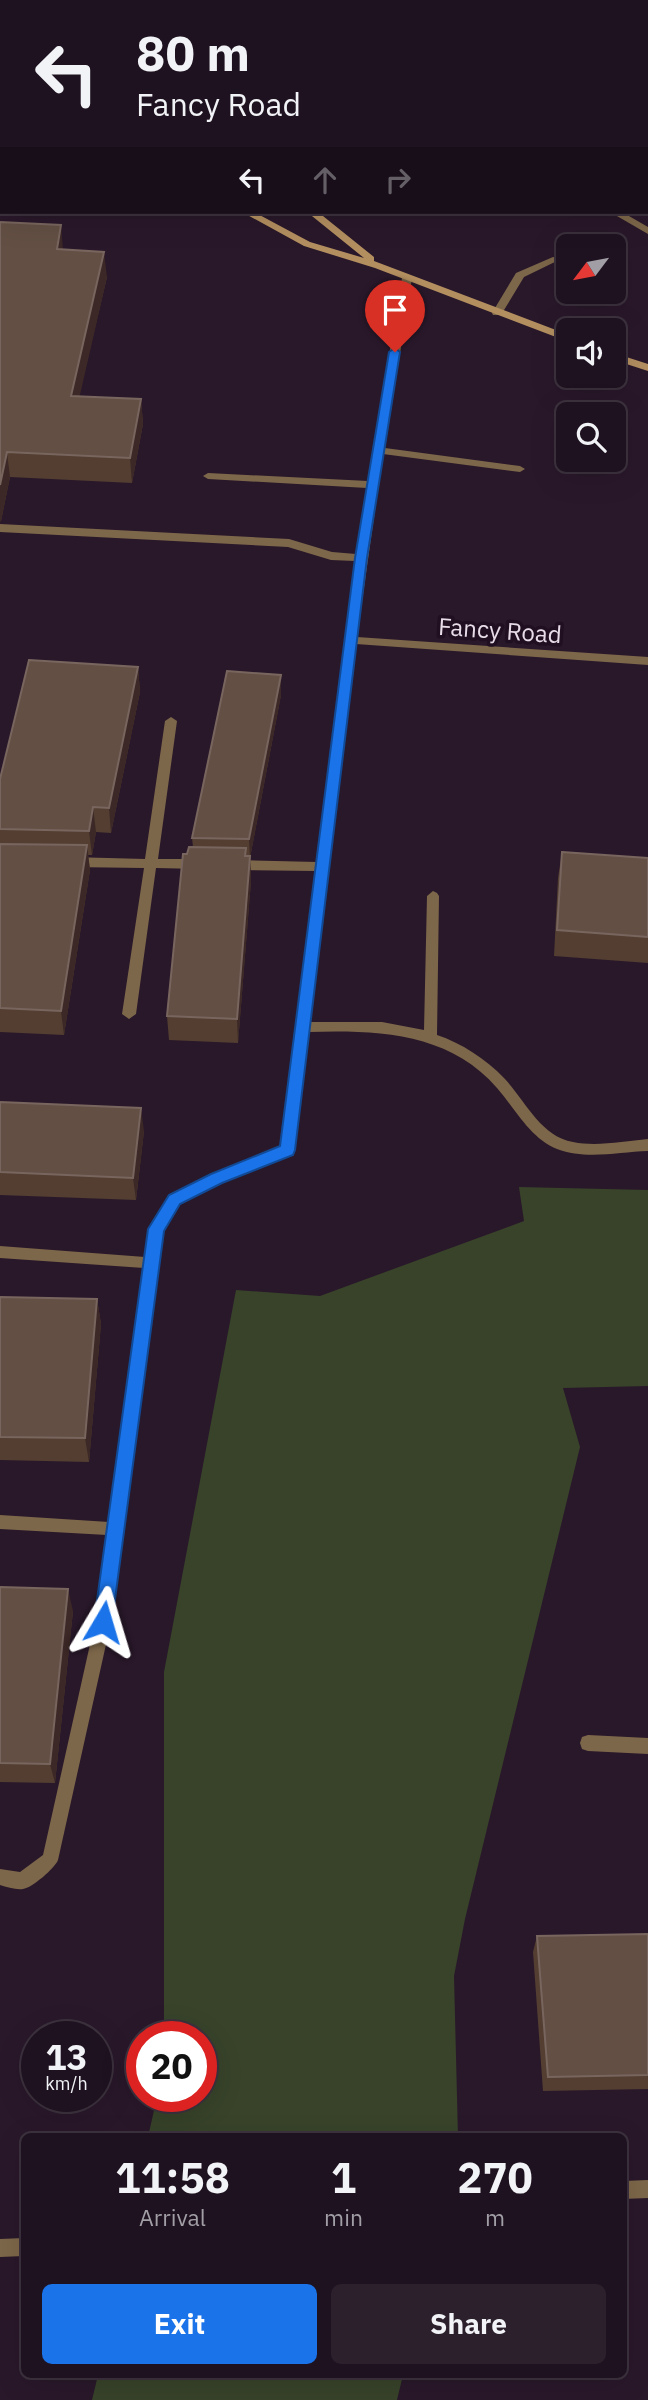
<!DOCTYPE html>
<html lang="en">
<head>
<meta charset="utf-8">
<style>
  :root { --surface:#1f1220; --page:#2c202d; --text:#f1f3f6; --muted:#a19ea5; --line:#3c323e; --accent:#1a73e8 }
  body { margin:0; font-family:"IBM Plex Sans",sans-serif; background:var(--page); color:var(--text); height:100vh; display:flex; flex-direction:column; font-size:26px; white-space:nowrap }
  * { box-sizing:border-box; margin:0 }
  p { font-size:23px; color:var(--muted) }
  .icon { flex:none; width:38px; height:38px; fill:none; stroke:currentColor; stroke-width:2; stroke-linecap:round; stroke-linejoin:round }
  .map { position:relative; flex:1; overflow:hidden }
  .sheet { position:absolute; left:21px; top:2133px; width:606px; height:245px; display:flex; flex-direction:column; background:var(--surface); border-radius:10px; box-shadow:0 7px 28px #0002,0 0 0 2px var(--line) }
  .sheet>* { flex:none }
  .hud { position:absolute; left:0px; top:0px; width:649px; height:214px; box-shadow:0 7px 28px #0002,0 0 0 2px var(--line); background:#1f1220; color:var(--text); overflow:hidden }
  .needle { width:46px; rotate:238deg }
  .controls { position:absolute; left:556px; top:234px; display:grid; gap:14px }
  .controls a { display:grid; place-items:center; width:70px; height:70px; border-radius:10px; background:var(--surface); box-shadow:0 7px 28px #0002,0 0 0 2px var(--line); font-size:35px }
  .speed { position:absolute; left:21px; top:2021px; display:flex; gap:14px; font-size:35px; font-weight:700; text-align:center }
  .speed>* { display:grid; place-content:center; width:91px; height:91px; border-radius:50%; background:var(--surface); box-shadow:0 7px 28px #0002,0 0 0 2px var(--line); line-height:1 }
  .speed small { font-size:18px; font-weight:400 }
  .speed .limit { border:10px solid #d22; background:#fff; color:#111 }
  .pin { position:absolute; display:grid; place-items:center; width:60px; height:60px; color:#fff; margin:-72px -30px; border-radius:50% 50% 50% 0; rotate:-45deg; box-shadow:0 0 7px #0007 }
  .pin .icon { rotate:45deg }
  .me { position:absolute; width:77px; margin:-38px; rotate:7deg; stroke-linejoin:round; filter:drop-shadow(0 0 5px #0008) }
  .turn { display:flex; align-items:center; gap:24px; height:147px; padding:0 21px; font-size:32px }
  .turn .icon { width:91px; height:91px; stroke-width:2.5 }
  .turn b { display:block; font-size:49px; line-height:60px }
  .lanes { display:flex; align-items:center; height:66px; padding:0 21px; background:#0003; justify-content:center; gap:35px; direction:ltr }
  .lanes .off { opacity:.35 }
  .eta { display:flex; justify-content:space-evenly; align-items:center; height:119px; text-align:center }
  .eta b { font-size:42px; font-weight:700; line-height:49px }
  .cta { display:flex; gap:14px; margin-top:auto; padding:14px 21px }
  .cta a { flex:1; height:80px; border-radius:10px; background:var(--accent); color:#fff; font-size:28px; font-weight:700; line-height:80px; text-align:center }
  .cta a+a { background:var(--page); color:var(--text) }
  .map>svg:first-child { display:block }
  .green { fill:#38432a }
  .lines { fill:none; stroke-linecap:round; stroke-linejoin:round }
  .lane { fill:#7d674a; fill-rule:evenodd }
  .street { stroke:#7d674a; stroke-width:14 }
  .secondary { fill:#b38f60; fill-rule:evenodd }
  .wall { fill:#533e31 }
  .shaded-wall { fill:#3c2826 }
  .building { fill:#634f44; stroke:#78655e; stroke-width:2 }
  .route { fill:#1a73e8; stroke:#114b97; stroke-width:2 }
  .labels { text-anchor:middle; dominant-baseline:central; stroke-width:7; stroke-linejoin:round; paint-order:stroke }
  .street-label { font-size:24px; fill:#e8dce8; stroke:#200f20 }
</style>
</head>
<body>
<div class="map">
<svg width="648" height="2400" viewBox="0 0 648 2400">
  <rect width="100%" height="100%" fill="#29182a"/>
  <path class="green" d="M519 1187 648 1190V1386L563 1388 580 1447 465 1919 454 1976 458 2137H148L157 2097 201 2096V2037H164V1672L236 1290 320 1296 524 1221Z
    M98 2375H403L397 2400H92Z"/>
  <g class="lines">
    <path class="lane" d="M565 0H573L574 2H565Z
      M2 187V198L0 199V188Z
      M610 212H622L648 227V234Z
      M553 257 561 259 524 277 501 315H493L492 313 516 273Z
      M407 275 412 278 385 448 520 466 525 469 520 472 383 454 357 637 648 657V665L356 644 310 1022H382L424 1030 427 896 433 891 437 893 439 896 437 1035C461 1043 486 1059 504 1078 525 1100 540 1136 573 1142 597 1147 624 1141 648 1139V1151C618 1152 586 1160 557 1149 530 1138 516 1110 497 1088 449 1032 376 1030 308 1032L292 1154 221 1183 180 1203 163 1230 111 1622 58 1860C55 1868 32 1888 23 1889 16 1890 7 1887 0 1885V1869L20 1872 43 1855 95 1622 107 1535 0 1529V1515L109 1522 144 1268 0 1258V1246L145 1257 149 1229 170 1195 211 1175 281 1147 316 871 231 870 225 865 231 860 317 862 355 561 331 560 288 547 0 532V524L289 539 332 552 356 554 367 488 208 479 203 476 208 473 368 481 402 278Z
      M171 717 177 721 158 859H200L206 864 200 869 156 868 136 1014 129 1019 122 1014 144 868 70 867 64 862 70 857 145 859 165 721Z
      M588 1735 648 1738V1754L588 1751 582 1749 580 1743 582 1737Z
      M648 2180V2198L623 2199V2181Z
      M24 2238V2256L0 2257V2239Z"/>
    <path class="street" d="M648 17V18"/>
    <path class="secondary" d="M0 118H2V124H0Z
      M242 212H254L310 242 364 258 307 212H318L374 257V261L569 335V342L375 268 304 246Z
      M614 353 648 364V371L614 360Z"/>
  </g>
  <path class="wall" d="M0 0H218V2H2V75H0Z
    M0 222 63 249 107 277 79 396 141 399 143 424 132 483 10 477 1 521Z
    M138 667 140 692 111 833 96 832 92 855H88L90 870 64 1035 0 1032V779Z
    M281 675V695L250 858 251 881 238 1043 169 1040 167 1016 187 854 193 847 192 838Z
    M562 852 648 858V963L554 956 558 878Z
    M0 1102 144 1131 136 1200 0 1195Z
    M0 1297 97 1299 101 1324 89 1462 0 1460Z
    M0 1587 73 1611 55 1783 0 1782Z
    M648 1934V2089L543 2091 533 1952 537 1936Z"/>
  <path class="shaded-wall" d="M61 225 63 250 57 249Z
    M104 252 107 277 74 421 71 396Z
    M141 399 143 424 132 483 130 458Z
    M7 452 10 477 1 521 0 522V485Z
    M138 667 140 692 111 833 109 808Z
    M281 675V695L250 858 249 839Z
    M93 807 96 832 92 855 89 831Z
    M87 845 90 870 64 1035 61 1011Z
    M250 856 251 881 238 1043 237 1019Z
    M141 1108 144 1131 136 1200 133 1178Z
    M97 1299 101 1324 89 1462 85 1438Z
    M68 1589 73 1611 55 1783 50 1764Z"/>
  <path class="building" d="M0 0H96L83 2H2V53H0Z
    M157 0H218V2H158Z
    M0 222 61 225 57 249 104 252 71 396 141 399 130 458 7 452 0 485Z
    M29 660 138 667 109 808 93 807 89 831 0 829V779Z
    M227 671 281 675 249 839 192 838Z
    M0 844 87 845 61 1011 0 1008Z
    M189 847 246 848 245 856H250L237 1019 167 1016 183 854H187Z
    M562 852 648 858V937L557 930Z
    M0 1102 141 1108 133 1178 0 1172Z
    M0 1297 97 1299 85 1438 0 1437Z
    M0 1587 68 1589 50 1764 0 1763Z
    M648 1934V2075L548 2077 537 1936Z"/>
  <path class="route" d="M395 348 400 352 367 558 295 1150 293 1155 222 1183 180 1204 164 1231 112 1622 110 1628 103 1630 97 1628 94 1622 148 1229 169 1195 211 1174 280 1146 355 558 389 352Z"/>
  <g class="labels">
    <g class="street-label">
      <text transform="translate(500 630) rotate(4)">Fancy Road</text>
    </g>
  </g>
</svg>
<div class="controls">
<a><svg class="needle" viewBox="-14 -14 28 28"><path d="M0-13l5 13h-10z" fill="#e53935"/><path d="M0 13l5-13h-10z" fill="#a19ea5"/></svg></a>
<a><svg class="icon" aria-label="sound" viewBox="0 0 24 24"><path d="M4 9h4l5-4v14l-5-4H4zM17 9q2 3 0 6"/></svg></a>
<a><svg class="icon" aria-label="search" viewBox="0 0 24 24"><circle cx="10" cy="10" r="6"/><path d="M15 15l6 6"/></svg></a>
</div>
<div class="speed"><div>13<small>km/h</small></div><div class="limit">20</div></div>
<div class="pin" style="left:395px;top:352px;background:#d93025"><svg class="icon" aria-label="arrive" viewBox="0 0 24 24"><path d="M6 21V4h12l-3 4 3 4H6"/></svg></div>
<svg class="me" style="left:103px;top:1622px" viewBox="-20 -20 40 40"><path d="M0-17L14 15 0 8-14 15z" fill="#1a73e8" stroke="#fff" stroke-width="4"/></svg>
<div class="hud">
<div class="turn"><svg class="icon" aria-label="left" viewBox="0 0 24 24"><path d="M17 20v-9H6M10 6l-5 5 5 5"/></svg><div><b>80 m</b>Fancy Road</div></div>
<div class="lanes"><svg class="icon" aria-label="left" viewBox="0 0 24 24"><path d="M17 20v-9H6M10 6l-5 5 5 5"/></svg><svg class="icon off" aria-label="ahead" viewBox="0 0 24 24"><path d="M12 20V5M6 11l6-6 6 6"/></svg><svg class="icon off" aria-label="right" viewBox="0 0 24 24"><path d="M7 20v-9h11M14 6l5 5-5 5"/></svg></div>
</div>
<section class="sheet">
<div class="eta">
<div><b>11:58</b><p>Arrival</p></div>
<div><b>1</b><p>min</p></div>
<div><b>270</b><p>m</p></div>
</div>
<div class="cta"><a>Exit</a><a>Share</a></div>
</section>
</div>
</body>
</html>
